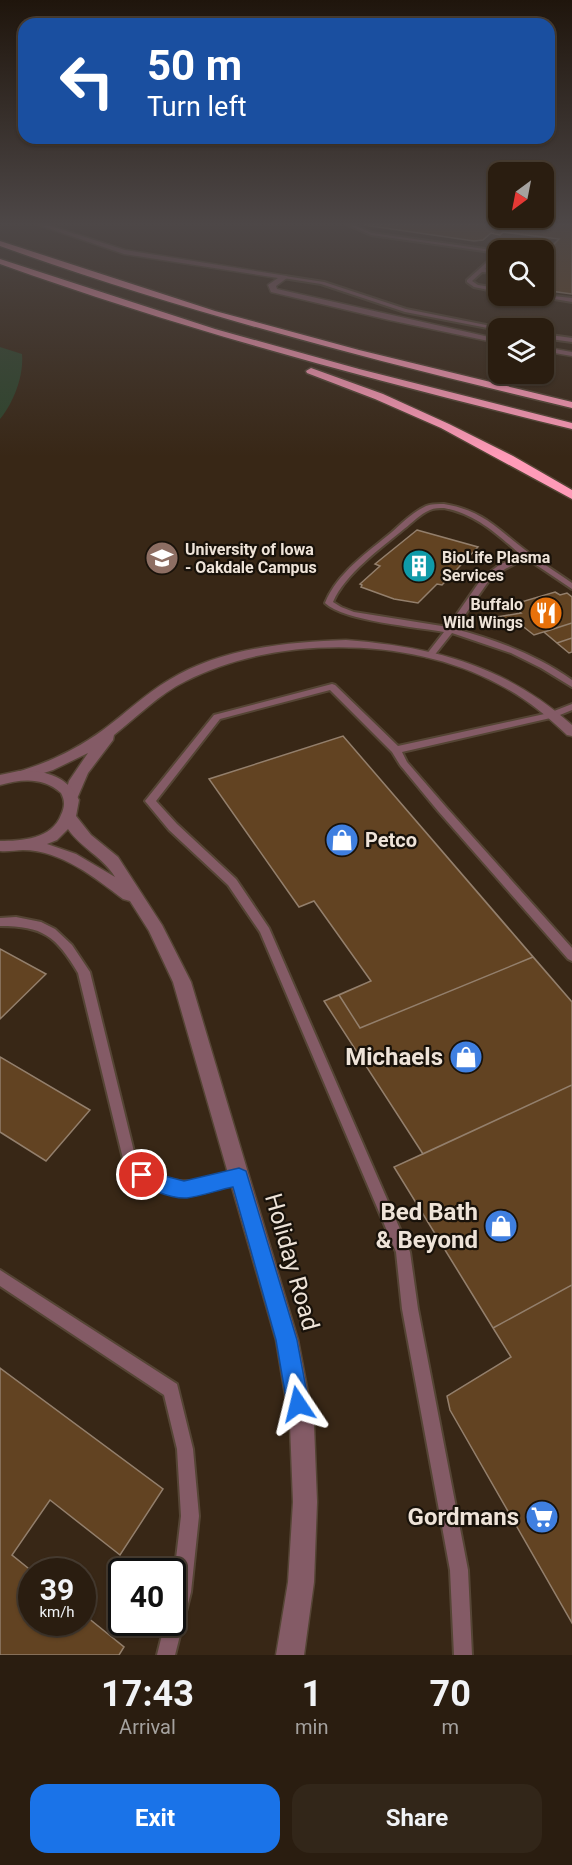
<!DOCTYPE html>
<html lang="en">
<head>
<meta charset="utf-8">
<style>
  :root { --surface:#2a1d10; --page:#322619; --text:#f1f3f6; --muted:#a5a29f; --line:#463b30; --accent:#1a73e8 }
  body { margin:0; font-family:Roboto,sans-serif; background:var(--page); color:var(--text); height:100vh; display:flex; flex-direction:column; font-size:22px; white-space:nowrap }
  * { box-sizing:border-box; margin:0 }
  p { font-size:20px; color:var(--muted) }
  .icon { flex:none; width:33px; height:33px; fill:none; stroke:currentColor; stroke-width:2; stroke-linecap:round; stroke-linejoin:round }
  .map { position:relative; height:1655px; overflow:hidden }
  .side { display:flex; flex-direction:column; background:var(--surface); flex:1 }
  .side>* { flex:none }
  .hud { position:absolute; left:18px; top:18px; width:537px; height:126px; border-radius:18px; box-shadow:0 2px 4px #0004,0 0 0 2px var(--line); background:#1a4fa0; color:#fff; overflow:hidden }
  .needle { width:39px; rotate:212deg }
  .controls { position:absolute; left:488px; top:162px; display:grid; gap:12px }
  .controls a { display:grid; place-items:center; width:66px; height:66px; border-radius:12px; background:var(--surface); box-shadow:0 2px 4px #0004,0 0 0 2px var(--line); font-size:30px }
  .speed { position:absolute; left:18px; top:1558px; display:flex; gap:12px; font-size:30px; font-weight:700; text-align:center }
  .speed>* { display:grid; place-content:center; width:78px; height:78px; border-radius:50%; background:var(--surface); box-shadow:0 2px 4px #0004,0 0 0 2px var(--line); line-height:1 }
  .speed small { font-size:15px; font-weight:400 }
  .speed .limit { border:3px solid #111; border-radius:9px; background:#fff; color:#111 }
  .pin { position:absolute; display:grid; place-items:center; width:51px; height:51px; color:#fff; margin:-26px; border:3px solid #fff; border-radius:50%; box-shadow:0 2px 6px #0007 }
  .me { position:absolute; width:66px; margin:-33px; rotate:350deg; stroke-linejoin:round; filter:drop-shadow(0 0 4px #0008) }
  .turn { display:flex; align-items:center; gap:21px; height:126px; padding:0 30px; font-size:27px }
  .turn .icon { width:78px; height:78px; stroke-width:2.5 }
  .turn b { display:block; font-size:42px; line-height:51px }
  .eta { display:flex; justify-content:space-evenly; align-items:center; height:102px; text-align:center }
  .eta b { font-size:36px; font-weight:700; line-height:42px }
  .button { display:flex; gap:12px; margin-top:auto; padding:12px 30px }
  .button a { flex:1; height:69px; border-radius:18px; background:var(--accent); color:#fff; font-size:24px; font-weight:700; line-height:69px; text-align:center }
  .button a+a { background:var(--page); color:var(--text) }
  .map>svg:first-child { display:block }
  .green { fill:#2d442b }
  .building { fill:#624322; stroke:#937f6c; stroke-width:1.5 }
  .lines { fill:none; stroke-linecap:round; stroke-linejoin:round }
  .service-casing { stroke:#554535; stroke-width:4 }
  .minor-casing { stroke:#554535; stroke-width:3 }
  .tertiary-casing { stroke:#554535; stroke-width:3 }
  .motorway-casing { stroke:#554535; stroke-width:3 }
  .service { fill:#845b66; fill-rule:evenodd }
  .minor { fill:#845b66; fill-rule:evenodd }
  .tertiary { fill:#845b66; fill-rule:evenodd }
  .motorway { fill:#ff9bb8; fill-rule:evenodd }
  .route { fill:#1a73e8; stroke:#114b97; stroke-width:1.5 }
  .labels { text-anchor:middle; dominant-baseline:central; stroke-width:4.5; stroke-linejoin:round; paint-order:stroke }
  .far-poi-label { font-size:16px; font-weight:bold; fill:#eee3d8; stroke:#19120a; text-anchor:start }
  .poi-label { font-size:20px; font-weight:bold; fill:#eee3d8; stroke:#19120a; text-anchor:start }
  .near-poi-label { font-size:24px; font-weight:bold; fill:#eee3d8; stroke:#19120a; text-anchor:end }
  .near-street-label { font-size:24px; fill:#eee3d8; stroke:#19120a }
</style>
</head>
<body>
<div class="map">
<svg width="572" height="1655" viewBox="0 0 572 1655">
  <rect width="100%" height="100%" fill="#382716"/>
  <path class="green" d="M0 347 22 354C24 375 14 402 0 419Z"/>
  <path class="building" d="M364 225H572V294L543 290V255L559 239 503 232 500 235 491 233 483 240 474 241Z
    M417 530 478 547 442 585 437 584 418 603 394 599 361 587 362 585 360 584 380 566 375 564Z
    M555 592 560 595 567 593 572 597V623L534 635 516 621 506 625 497 617 521 613 511 605Z
    M572 623V638L557 643 544 632Z
    M572 638V652L569 653 557 643Z
    M343 736 572 1002V1623L450 1410 447 1396 511 1357 394 1167 423 1154 324 1001 371 981 314 901 299 907 209 779Z
    M343 736 533 957 360 1028 339 995 371 981 314 901 299 907 209 779Z
    M0 949 46 974 0 1019Z
    M533 957 572 1002V1085L423 1154 324 1001 339 995 360 1028Z
    M0 1057 90 1110 46 1161 0 1132Z
    M572 1085V1285L493 1328 394 1167Z
    M572 1285V1623L450 1410 447 1396 511 1357 493 1328Z
    M0 1368 163 1489 120 1555 50 1500 12 1555 33 1572 32 1623H82V1613L124 1647 119 1655H0Z"/>
  <g class="lines">
    <defs>
      <path id="service" d="M348 225H354L372 233 492 250 504 240 542 244 540 245 505 242 496 250 498 251V253L371 235Z
        M496 254H498V257L485 269 498 271V273L482 272 472 281 478 285 498 288V292L474 287 467 282V280Z
        M285 276 324 282 406 309 501 328 498 330 405 312 321 284 283 278Z
        M543 295 572 298V302L537 296Z
        M543 334 572 338V342L543 338Z
        M444 504C485 511 498 530 529 553 543 564 558 573 572 583V589L526 558 505 569 488 582 455 629C497 640 537 655 572 680V687L541 668 511 653 452 633 433 657H427L426 655 444 632C416 627 344 621 325 603 337 573 368 552 392 532 402 523 413 512 426 506 431 504 438 504 444 504ZM444 508C476 514 497 534 521 555L499 565 482 578 448 627 354 612 341 607 333 602C345 574 381 548 404 529 412 523 420 514 430 510 434 508 440 508 444 508Z
        M332 684 335 685 398 746 549 713 572 704V710L555 717 402 752 407 762 446 807 572 948V961L568 959 438 811 400 765 392 752 330 690 220 719 156 801 177 824 236 879 269 928 410 1252 418 1309 468 1570 472 1655H454L450 1570 402 1309 396 1252 260 932 228 885 169 830 145 801 214 715Z
        M16 917 41 922 55 929 72 945 90 972 136 1160C174 1192 195 1181 239 1171L244 1172 246 1177 244 1182C235 1185 226 1187 216 1189 177 1198 156 1194 125 1167L78 973C56 936 43 926 0 926V918Z
        M0 1270 177 1384 193 1449 199 1516 191 1592 175 1655H157L165 1623H172V1593L181 1516 177 1449 164 1395 0 1286Z"/>
      <path id="minor" d="M39 225H48L125 250 287 276V278L276 286 277 289 498 339V343L389 320 271 292 268 285 278 278 124 254Z
        M543 347 572 352V356L543 351Z
        M346 640C434 647 504 665 572 725V736L567 735C546 715 524 697 498 684 410 636 275 635 186 681 159 694 137 717 114 735L113 740 88 773 76 801 71 803 64 798 69 781 88 753 53 770 22 780 15 775 17 772C48 763 77 749 103 730 125 714 145 694 169 680 221 648 287 642 346 640Z"/>
      <path id="tertiary" d="M19 771C44 770 67 775 79 800L76 816 91 835 118 857 162 925 191 982 298 1340 314 1425 317 1502 314 1582 304 1655H276L288 1582 293 1502 290 1425 276 1340 173 982 149 931 130 901 123 899C95 878 61 850 23 850 16 850 8 852 0 851V841C22 841 52 839 61 815 65 806 65 801 61 793 43 777 22 779 0 785V775ZM68 829C81 848 103 857 115 877L76 854 47 844 57 840Z"/>
      <path id="motorway" d="M0 241 215 311 359 350 572 402V408C379 362 187 313 0 246Z
        M0 259 215 329 359 369 572 423V429C379 382 187 331 0 264Z
        M311 368 383 394 449 424 513 456 572 490V499L441 428 375 399 307 373 306 371Z"/>
    </defs>
    <use href="#service" class="service-casing"/>
    <use href="#minor" class="minor-casing"/>
    <use href="#tertiary" class="tertiary-casing"/>
    <use href="#motorway" class="motorway-casing"/>
    <use href="#service" class="service"/>
    <use href="#minor" class="minor"/>
    <use href="#tertiary" class="tertiary"/>
    <use href="#motorway" class="motorway"/>
  </g>
  <linearGradient id="sky" x2="0" y2="1"><stop stop-color="#1f150c"/><stop offset="0.49" stop-color="#4d4747"/><stop offset="1" stop-color="#4d4747" stop-opacity="0"/></linearGradient>
  <rect width="572" height="457" fill="url(#sky)"/>
  <path class="route" d="M142 1167 157 1174 184 1181 239 1168 246 1171 297 1340 309 1404 305 1411 298 1414 290 1411 287 1404 276 1340 233 1187C218 1190 202 1196 187 1198 173 1199 139 1188 133 1175L136 1169Z"/>
  <defs>
    <symbol id="university-disc" viewBox="-11 -11 22 22"><circle r="9.5" fill="#8d6e63" stroke="#19120a"/><path d="M0-5L7-2L0 1L-7-2ZM-4 1L0 2.5L4 1V4Q0 6-4 4Z" fill="#fff"/></symbol>
    <symbol id="building-disc" viewBox="-11 -11 22 22"><circle r="9.5" fill="#0f9aa8" stroke="#19120a"/><path d="M-4-6H4V6H1V3H-1V6H-4ZM-2.5-4.3h1.7v1.8h-1.7ZM.8-4.3h1.7v1.8H.8ZM-2.5-1h1.7V.8h-1.7ZM.8-1h1.7V.8H.8Z" fill="#fff"/></symbol>
    <symbol id="restaurant-disc" viewBox="-11 -11 22 22"><circle r="9.5" fill="#e8710a" stroke="#19120a"/><path d="M-5-6h1v4h1v-4h1v4h1v-4h1v5L-1.5 .5V6h-2V.5L-5-1ZM5-6V6H3V1.5H1.5Q1.5-4 5-6Z" fill="#fff"/></symbol>
    <symbol id="shop-disc" viewBox="-11 -11 22 22"><circle r="9.5" fill="#3f7fe0" stroke="#19120a"/><path d="M-5-2.5h2.3a2.7 3.5 0 0 1 5.4 0H5L5.5 6h-11ZM-1.5-2.5h3a1.5 2.3 0 0 0-3 0Z" fill="#fff"/></symbol>
    <symbol id="supermarket-disc" viewBox="-11 -11 22 22"><circle r="9.5" fill="#3f7fe0" stroke="#19120a"/><path d="M-6-5.5h2.5l.6 2H6L4.5 2H-2.5L-4.4-4H-6ZM-1.5 3.2a1.3 1.3 0 1 0 .1 0ZM3 3.2a1.3 1.3 0 1 0 .1 0Z" fill="#fff"/></symbol>
  </defs>
  <g fill-rule="evenodd">
    <use href="#university-disc" x="143" y="539" width="38" height="38"/>
    <use href="#building-disc" x="400" y="547" width="38" height="38"/>
    <use href="#restaurant-disc" x="527" y="594" width="38" height="38"/>
    <use href="#shop-disc" x="323" y="821" width="38" height="38"/>
    <use href="#shop-disc" x="447" y="1038" width="38" height="38"/>
    <use href="#shop-disc" x="482" y="1207" width="38" height="38"/>
    <use href="#supermarket-disc" x="523" y="1498" width="38" height="38"/>
  </g>
  <g class="labels">
    <g class="far-poi-label">
      <text x="185" y="549">University of Iowa<tspan x="185" dy="18">- Oakdale Campus</tspan></text>
      <text x="442" y="557">BioLife Plasma<tspan x="442" dy="18">Services</tspan></text>
      <text x="523" y="604" text-anchor="end">Buffalo<tspan x="523" dy="18">Wild Wings</tspan></text>
    </g>
    <g class="poi-label">
      <text x="365" y="840">Petco</text>
    </g>
    <g class="near-poi-label">
      <text x="443" y="1057">Michaels</text>
      <text x="478" y="1212">Bed Bath<tspan x="478" dy="28">&amp; Beyond</tspan></text>
      <text x="519" y="1517">Gordmans</text>
    </g>
    <g class="near-street-label">
      <text transform="translate(292 1262) rotate(74)">Holiday Road</text>
    </g>
  </g>
</svg>
<div class="controls">
<a><svg class="needle" viewBox="-14 -14 28 28"><path d="M0-13l5 13h-10z" fill="#e53935"/><path d="M0 13l5-13h-10z" fill="#a5a29f"/></svg></a>
<a><svg class="icon" aria-label="search" viewBox="0 0 24 24"><circle cx="10" cy="10" r="6"/><path d="M15 15l6 6"/></svg></a>
<a><svg class="icon" aria-label="layers" viewBox="0 0 24 24"><path d="M12 4l9 5-9 5-9-5zM3 14l9 5 9-5"/></svg></a>
</div>
<div class="speed"><div>39<small>km/h</small></div><div class="limit">40</div></div>
<div class="pin" style="left:142px;top:1175px;background:#d93025"><svg class="icon" aria-label="arrive" viewBox="0 0 24 24"><path d="M6 21V4h12l-3 4 3 4H6"/></svg></div>
<svg class="me" style="left:298px;top:1404px" viewBox="-20 -20 40 40"><path d="M0-17L14 15 0 8-14 15z" fill="#1a73e8" stroke="#fff" stroke-width="4"/></svg>
<div class="hud">
<div class="turn"><svg class="icon" aria-label="left" viewBox="0 0 24 24"><path d="M17 20v-9H6M10 6l-5 5 5 5"/></svg><div><b>50 m</b>Turn left</div></div>
</div>
</div>
<section class="side">
<div class="eta">
<div><b>17:43</b><p>Arrival</p></div>
<div><b>1</b><p>min</p></div>
<div><b>70</b><p>m</p></div>
</div>
<div class="button"><a>Exit</a><a>Share</a></div>
</section>
</body>
</html>
